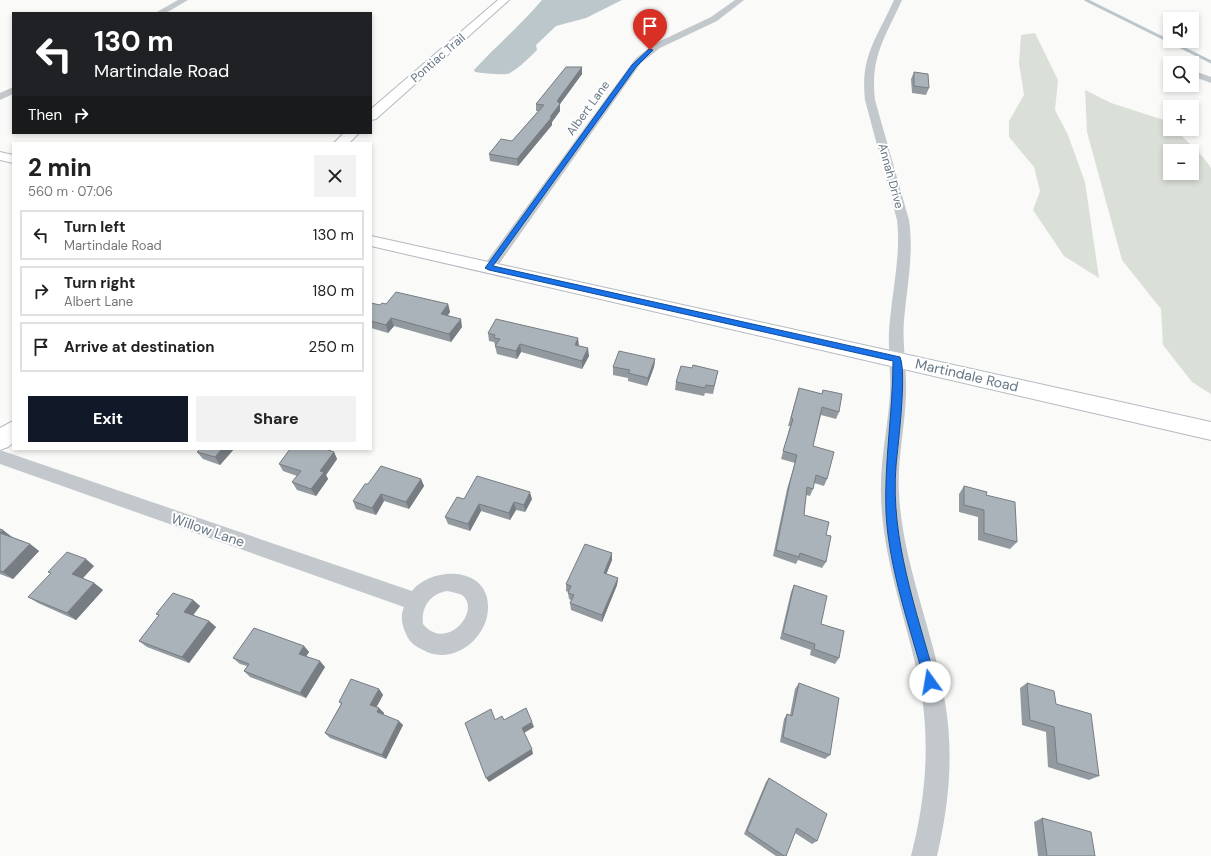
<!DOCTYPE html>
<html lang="en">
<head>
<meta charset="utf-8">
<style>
  :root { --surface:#fff; --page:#f2f2f2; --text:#222; --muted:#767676; --line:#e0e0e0; --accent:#111827 }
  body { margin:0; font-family:"DM Sans",sans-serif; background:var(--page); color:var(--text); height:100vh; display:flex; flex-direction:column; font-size:15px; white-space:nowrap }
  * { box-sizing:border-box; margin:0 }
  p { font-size:13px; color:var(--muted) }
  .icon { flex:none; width:22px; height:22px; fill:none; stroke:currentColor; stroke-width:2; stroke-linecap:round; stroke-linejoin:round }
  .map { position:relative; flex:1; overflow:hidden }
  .sheet { position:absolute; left:12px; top:142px; width:360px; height:308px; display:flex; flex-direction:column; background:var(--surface); border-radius:0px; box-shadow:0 2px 6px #0003 }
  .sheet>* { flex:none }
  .hud { position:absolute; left:12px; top:12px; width:360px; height:122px; border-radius:0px; box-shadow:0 2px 6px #0003; background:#202124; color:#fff; overflow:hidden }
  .controls { position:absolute; left:1163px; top:12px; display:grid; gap:8px }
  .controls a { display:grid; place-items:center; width:36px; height:36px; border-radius:0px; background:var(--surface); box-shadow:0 2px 6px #0003; font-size:20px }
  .pin { position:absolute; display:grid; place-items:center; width:34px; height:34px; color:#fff; margin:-41px -17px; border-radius:50% 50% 50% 0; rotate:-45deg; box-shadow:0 0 4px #0007 }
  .pin .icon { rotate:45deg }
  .me { position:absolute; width:44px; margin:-22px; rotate:347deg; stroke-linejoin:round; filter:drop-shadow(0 0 3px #0008) }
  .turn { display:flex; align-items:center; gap:14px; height:84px; padding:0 16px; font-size:18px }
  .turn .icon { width:52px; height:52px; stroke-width:2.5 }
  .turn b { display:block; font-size:28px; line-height:34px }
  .then { display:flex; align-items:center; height:38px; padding:0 16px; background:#0003; gap:8px; font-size:15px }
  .round { display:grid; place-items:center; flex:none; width:42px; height:42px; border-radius:0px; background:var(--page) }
  .head { display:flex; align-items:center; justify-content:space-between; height:68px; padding:0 16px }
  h1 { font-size:24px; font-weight:800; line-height:30px }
  .button { display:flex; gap:8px; margin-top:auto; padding:8px 16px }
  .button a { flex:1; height:46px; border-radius:0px; background:var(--accent); color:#fff; font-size:16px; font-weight:800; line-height:46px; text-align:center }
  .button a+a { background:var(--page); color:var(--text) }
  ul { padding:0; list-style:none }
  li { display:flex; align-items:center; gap:12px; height:50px; margin:0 8px 6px; padding:0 8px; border:2px solid var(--line); border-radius:0px }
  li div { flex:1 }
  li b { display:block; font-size:15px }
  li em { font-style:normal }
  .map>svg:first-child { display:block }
  .green { fill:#dadfd7; fill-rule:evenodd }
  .water { fill:#bbc7cb }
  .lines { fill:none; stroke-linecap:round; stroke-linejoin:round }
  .stream { stroke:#bbc7cb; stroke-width:3 }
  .secondary-casing { stroke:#b3babf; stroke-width:2 }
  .street { fill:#c3c8cc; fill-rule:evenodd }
  .secondary { fill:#fff; fill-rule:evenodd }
  .wall { fill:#929a9f }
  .shaded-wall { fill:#777d82 }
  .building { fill:#aab3b9; stroke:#777d82 }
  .route { fill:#1a73e8; stroke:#114b97 }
  .labels { text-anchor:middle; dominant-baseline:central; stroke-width:4; stroke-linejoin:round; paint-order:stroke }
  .far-street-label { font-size:12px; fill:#657683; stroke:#fff }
  .street-label { font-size:14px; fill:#657683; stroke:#fff }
</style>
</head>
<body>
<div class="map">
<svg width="1211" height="856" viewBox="0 0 1211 856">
  <rect width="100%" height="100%" fill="#fafaf8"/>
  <path class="green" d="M1035 33 1058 80 1055 110 1068 135 1085 182 1099 278 1064 256 1033 210 1040 191 1034 167 1009 137V121L1024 95 1019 63 1021 35Z
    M1085 90 1111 103 1167 121 1170 124V129H1175L1203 157 1211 168V394L1192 382 1163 345 1161 309 1122 260 1087 132ZM1170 151H1192V173H1170Z"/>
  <path class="water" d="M542 0H622L586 18 556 26 536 45 537 50C532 55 514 73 507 74 502 75 480 73 475 72L474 70C496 46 521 25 542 0Z"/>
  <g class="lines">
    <path class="stream" d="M1086 0 1211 62"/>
    <defs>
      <path id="secondary" d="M498 0H509L376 119 371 120V109Z
        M344 133H359L349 143H334Z
        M0 152 13 155V163L0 160Z
        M371 236 1211 422V440L371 246Z
        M13 421V443L8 447 0 450V428Z"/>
    </defs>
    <use href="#secondary" class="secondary-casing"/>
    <path class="street" d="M178 0H188L166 13H155Z
      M735 0H744L717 21 660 48 641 63 494 271H484L482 268 484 265 635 59 654 44 711 17Z
      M894 0H902C885 38 870 56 875 100L909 220C914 254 907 286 904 320 902 345 907 369 906 394 905 427 897 461 899 494 903 566 934 632 945 702 954 754 949 805 937 856H911C926 798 931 739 919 680 906 618 882 558 881 494 880 460 888 427 890 394 891 369 887 344 890 320 893 286 901 254 897 220L865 100C860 56 877 38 894 0Z
      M1192 70 1211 77V83L1192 76Z
      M13 87V94L0 100V93Z
      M0 450 412 591C429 569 479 565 487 598 495 633 455 668 423 650 415 646 409 642 406 634 402 625 400 617 404 607L0 464ZM447 591C452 592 458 593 462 595 482 610 447 653 423 624 421 607 430 594 447 591Z"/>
    <use href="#secondary" class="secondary"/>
  </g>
  <path class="wall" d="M582 67V74L560 104V111L552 122V125L518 166 490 161 489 154 512 141 538 111H536V104Z
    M914 72 929 88 926 95 912 93 911 79Z
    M371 303 380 305 386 304H448L450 312 448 315 462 327 451 342 394 326 388 333 371 328Z
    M488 333 579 346 589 356 582 369 521 352 517 359 497 354 495 346H496L495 345 494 342 489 341Z
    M655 359 654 367 647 386 628 381V378L613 375V367Z
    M692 368 718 371 713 394 705 393 704 396 675 390 676 382Z
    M799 388 822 394 823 390 839 412 836 419 821 415 813 446 827 479 824 486 814 483 813 489 810 496 806 495 804 515 826 535V562L822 568 798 560 796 564 773 556 787 489 795 463 781 459 790 426H788Z
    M234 449 220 465 203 459 197 452Z
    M334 452 337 459 326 475 328 479 316 496 297 490 292 482 297 476 283 471 279 464Z
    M421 479 424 486 409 509 384 501 376 515 356 509 353 501 368 484Z
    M964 486 986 495 1017 542 1010 549 978 540V517L959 512V494Z
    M464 499H532L525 512 516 510 510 520 481 511 470 531 448 524 445 517Z
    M0 529 12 537 30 544 39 551 13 579 0 574Z
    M612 560 606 574 618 578 617 585 602 622 571 610 570 603 571 600 569 599 568 593V592L566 591V584Z
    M94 566 83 578 94 583 103 590 76 620 38 603 28 597 51 574 48 572Z
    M794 585 821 624 839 658 835 664 810 655 811 650 780 639 791 592Z
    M193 600 200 606 193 615 209 621 216 627 189 663 147 647 139 641 159 616 156 614Z
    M304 646 309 652 306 656 325 667 306 698 250 677 244 671 247 666 240 664 233 658Z
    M799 683 830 755 825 759 780 742 784 719 787 714 790 715 795 689Z
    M1027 683 1056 704 1099 776 1089 780 1048 767 1046 732 1022 725 1020 688Z
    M379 689 383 695 376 707 379 708 384 713 383 715 403 725 386 759 330 738 325 733 341 704 339 702Z
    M769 778 817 841 812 844 795 833 786 856H776L744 834 766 782Z
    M1042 818 1095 856H1038L1034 822Z"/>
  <path class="shaded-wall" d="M582 67V74L560 104V111L552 122V125L518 166 517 159 550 117 557 101Z
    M448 304 450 312 443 322 441 314Z
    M391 318 394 326 388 333 386 325Z
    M461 319 462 327 451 342 449 334Z
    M578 338 579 346 575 345Z
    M520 344 521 352 517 359 516 351Z
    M588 348 589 356 582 369V361Z
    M655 359 654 367 647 386 648 378Z
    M222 449H234L220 465 215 457Z
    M334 452 337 459 326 475 328 479 316 496 311 489 320 471Z
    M421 479 424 486 409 509 406 502Z
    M530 492 532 499 525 512 524 505Z
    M381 494 384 501 376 515 372 508Z
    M514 502 516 510 510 520 509 513Z
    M479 504 481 511 470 531 468 524Z
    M3 530 12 537 9 540 0 533Z
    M30 544 39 551 13 579 3 572Z
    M612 553V560L604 580V573Z
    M86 559 94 566 81 580 72 574Z
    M618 578 617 585 602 622V615Z
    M94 583 103 590 76 620 67 613Z
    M193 600 200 606 191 618 184 612Z
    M209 621 216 627 189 663 182 657Z
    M304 646 309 652 304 660 299 654Z
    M320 661 325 667 306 698 300 693Z
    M379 689 383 695 375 710 370 705Z
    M379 708 384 713 382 717 377 712Z
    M399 721 403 725 386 759 382 755Z
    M532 722 534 727 524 733 522 728Z
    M532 749 533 754 489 782 486 778Z"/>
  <path class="building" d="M566 67H582L557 101 560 104 550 117H552L517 159 489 154 501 139 512 141 544 105 536 104Z
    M914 72 928 74 929 88 914 86Z
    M396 292 448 304 441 314 461 319 449 334 391 318 386 325 371 321V303L380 305 382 303 386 304Z
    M496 319 578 338 575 345 588 348 582 361 520 344 516 351 495 346 500 339 494 338 495 335 488 333Z
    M619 351 655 359 648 378 628 373 630 370 613 367Z
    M693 365 718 371 714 386 706 385 705 388 676 382 681 366 692 368Z
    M799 388 822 394 823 390 842 394 839 412 822 407 813 446 834 452 827 479 816 475 813 489 807 487 804 515 829 522 826 535 831 536 826 562 800 553 799 557 776 550 790 482 797 455 783 451 793 419 791 418Z
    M200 449H222L215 457 197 452Z
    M290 449H325L334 452 320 471 324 472 311 489 292 482 301 471 279 464Z
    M381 466 421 479 406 502 381 494 372 508 353 501 365 484H368Z
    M477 476 530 492 524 505 514 502 509 513 479 504 468 524 445 517 457 497 464 499Z
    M964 486 987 492 986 495 1015 502 1017 542 984 533V510L964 505Z
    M0 529 3 530 0 533Z
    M0 533 30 544 3 572 0 571Z
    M585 544 612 553 604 573 618 578 602 615 570 603 574 595 568 593 571 586 566 584Z
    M67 552 86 559 72 574 94 583 67 613 28 597 51 573 48 572Z
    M794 585 827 596 821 624 844 631 839 658 814 649 815 644 783 633Z
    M173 593 193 600 184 612 209 621 182 657 139 641 159 615 156 614Z
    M254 628 304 646 299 654 320 661 300 693 244 671 249 664 233 658Z
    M351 679 379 689 370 705 379 708 377 712 399 721 382 755 325 733 342 703 339 702Z
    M799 683 839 698 830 755 783 737 787 714 792 716Z
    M1027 683 1054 691 1056 704 1091 714 1099 776 1057 763 1054 727 1030 720Z
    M526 708 532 722 522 728 532 749 486 778 465 723 491 709 495 720 502 716 504 720Z
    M769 778 827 814 817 841 797 828 786 856H784L747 831Z
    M1042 818 1091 832 1095 856H1047Z"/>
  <path class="route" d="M649 49 653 50 636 67 493 266 900 357C907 373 898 444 896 466 890 539 917 612 936 682L935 686 930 688 926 686 925 682C910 628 889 569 886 513 884 462 893 412 893 361L489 270 485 268 632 65Z"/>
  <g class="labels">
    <g class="far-street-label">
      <text transform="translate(438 58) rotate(-41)">Pontiac Trail</text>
      <text transform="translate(588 108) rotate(-54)">Albert Lane</text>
      <text transform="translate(891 176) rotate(75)">Annah Drive</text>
    </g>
    <g class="street-label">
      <text transform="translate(967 375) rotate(13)">Martindale Road</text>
      <text transform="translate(208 530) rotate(19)">Willow Lane</text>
    </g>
  </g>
</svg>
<div class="controls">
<a><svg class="icon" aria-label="sound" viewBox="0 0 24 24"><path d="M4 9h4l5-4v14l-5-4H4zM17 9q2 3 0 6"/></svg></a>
<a><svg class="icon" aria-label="search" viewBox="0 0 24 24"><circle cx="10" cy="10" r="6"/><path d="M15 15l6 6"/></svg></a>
<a>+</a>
<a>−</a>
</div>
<div class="pin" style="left:650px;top:50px;background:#d93025"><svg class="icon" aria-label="arrive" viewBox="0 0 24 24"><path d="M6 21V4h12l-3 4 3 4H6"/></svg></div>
<svg class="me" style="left:930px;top:682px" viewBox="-20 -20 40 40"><circle r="19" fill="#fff"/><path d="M0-13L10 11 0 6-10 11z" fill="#1a73e8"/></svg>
<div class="hud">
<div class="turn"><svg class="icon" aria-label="left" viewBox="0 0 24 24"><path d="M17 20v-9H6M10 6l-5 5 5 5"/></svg><div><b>130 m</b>Martindale Road</div></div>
<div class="then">Then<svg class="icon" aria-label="right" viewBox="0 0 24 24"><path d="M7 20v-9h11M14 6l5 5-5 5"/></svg></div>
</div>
<section class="sheet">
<div class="head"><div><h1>2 min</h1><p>560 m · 07:06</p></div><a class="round"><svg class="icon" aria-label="close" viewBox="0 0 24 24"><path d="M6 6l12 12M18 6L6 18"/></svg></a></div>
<ul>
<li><svg class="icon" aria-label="left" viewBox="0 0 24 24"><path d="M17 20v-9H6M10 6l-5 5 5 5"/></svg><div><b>Turn left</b><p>Martindale Road</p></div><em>130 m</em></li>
<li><svg class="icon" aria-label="right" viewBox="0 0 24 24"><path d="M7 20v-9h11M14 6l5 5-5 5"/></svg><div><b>Turn right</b><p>Albert Lane</p></div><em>180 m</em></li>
<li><svg class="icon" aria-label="arrive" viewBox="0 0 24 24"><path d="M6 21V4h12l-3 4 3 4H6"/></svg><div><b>Arrive at destination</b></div><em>250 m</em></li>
</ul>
<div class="button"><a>Exit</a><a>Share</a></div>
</section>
</div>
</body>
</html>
